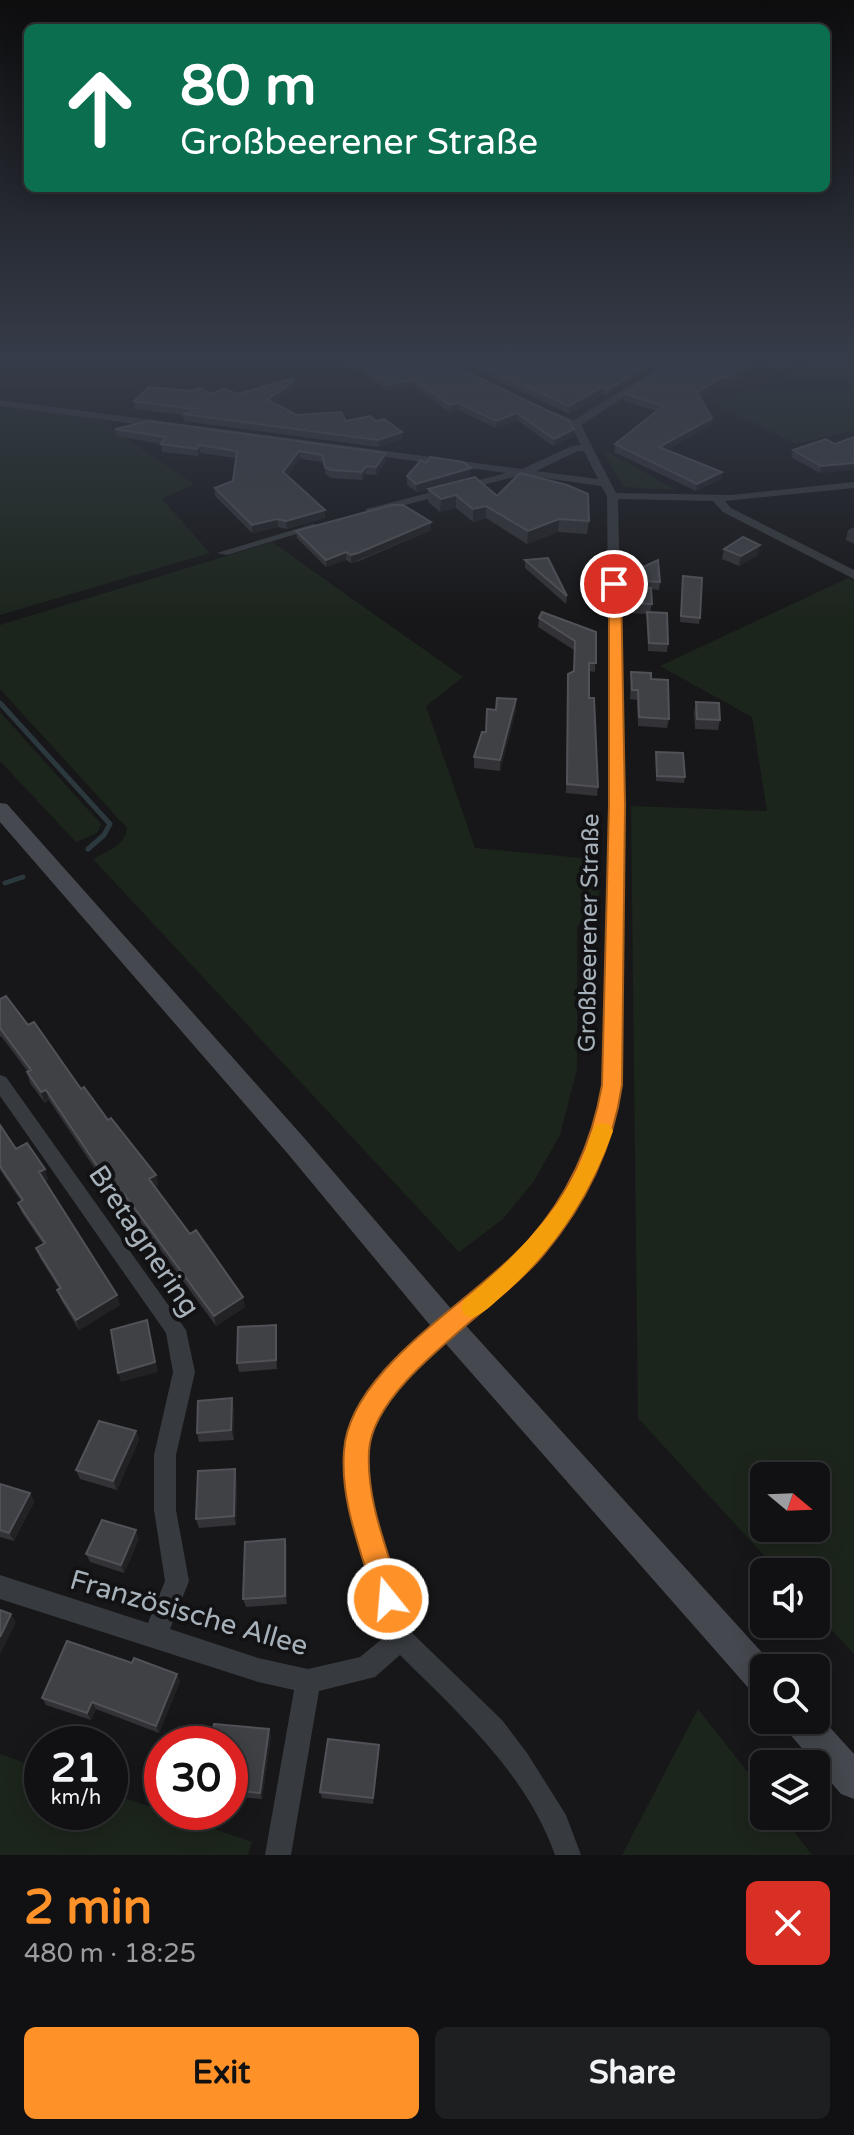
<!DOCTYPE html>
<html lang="en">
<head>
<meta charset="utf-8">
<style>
  :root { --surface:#111113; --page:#1e1f21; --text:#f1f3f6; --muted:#9c9da0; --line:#303133; --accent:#ff9129 }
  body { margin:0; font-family:"Varela Round",sans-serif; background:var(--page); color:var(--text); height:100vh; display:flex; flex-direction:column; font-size:30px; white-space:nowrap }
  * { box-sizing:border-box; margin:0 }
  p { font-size:26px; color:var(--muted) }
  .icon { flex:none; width:44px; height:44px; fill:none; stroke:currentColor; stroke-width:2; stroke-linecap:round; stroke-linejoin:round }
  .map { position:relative; height:1855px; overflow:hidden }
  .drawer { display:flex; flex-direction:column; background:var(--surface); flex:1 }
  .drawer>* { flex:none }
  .top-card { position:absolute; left:24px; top:24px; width:806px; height:168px; border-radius:12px; box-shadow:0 4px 20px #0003,0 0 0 2px var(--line); background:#0b6e4f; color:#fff; overflow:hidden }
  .needle { width:52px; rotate:109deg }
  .buttons { position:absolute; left:750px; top:1462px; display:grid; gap:16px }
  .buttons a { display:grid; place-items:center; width:80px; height:80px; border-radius:12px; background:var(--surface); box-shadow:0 4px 20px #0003,0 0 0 2px var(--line); font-size:40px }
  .speed { position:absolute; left:24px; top:1726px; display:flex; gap:16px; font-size:40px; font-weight:700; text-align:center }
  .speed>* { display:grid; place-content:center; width:104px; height:104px; border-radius:50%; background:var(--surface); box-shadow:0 4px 20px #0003,0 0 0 2px var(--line); line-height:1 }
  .speed small { font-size:20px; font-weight:400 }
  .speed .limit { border:12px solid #d22; background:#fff; color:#111 }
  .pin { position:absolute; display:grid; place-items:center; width:68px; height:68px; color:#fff; margin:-34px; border:4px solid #fff; border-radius:50%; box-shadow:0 2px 8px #0007 }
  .me { position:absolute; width:88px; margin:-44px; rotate:343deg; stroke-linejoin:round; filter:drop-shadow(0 0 6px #0008) }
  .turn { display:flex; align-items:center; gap:28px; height:168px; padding:0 24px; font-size:36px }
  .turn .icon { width:104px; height:104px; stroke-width:2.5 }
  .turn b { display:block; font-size:56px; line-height:68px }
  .round { display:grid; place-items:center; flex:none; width:84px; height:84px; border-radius:12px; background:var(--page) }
  .overview { display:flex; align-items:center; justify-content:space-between; height:136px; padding:0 24px }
  h1 { font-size:48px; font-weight:700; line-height:60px; color:var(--accent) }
  .cta { display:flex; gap:16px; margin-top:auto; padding:16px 24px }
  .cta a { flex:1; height:92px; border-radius:12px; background:var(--accent); color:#111; font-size:32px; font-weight:700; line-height:92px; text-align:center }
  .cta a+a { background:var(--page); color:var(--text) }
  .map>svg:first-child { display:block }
  .green { fill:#1c251c; fill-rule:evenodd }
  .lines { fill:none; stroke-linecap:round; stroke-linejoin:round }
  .stream { stroke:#2b393f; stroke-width:5 }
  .street { fill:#373a3e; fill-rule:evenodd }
  .secondary { fill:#45494f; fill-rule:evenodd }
  .wall { fill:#333337 }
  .shaded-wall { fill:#222225 }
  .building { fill:#3f4145; stroke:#505257; stroke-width:2 }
  .route { fill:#ff9129; stroke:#a65e1b; stroke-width:2 }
  .slow { fill:#f59e0b }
  .labels { text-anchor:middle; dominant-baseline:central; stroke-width:8; stroke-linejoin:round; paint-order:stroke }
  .street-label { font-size:24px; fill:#a7b1ba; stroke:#121214 }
  .near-street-label { font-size:28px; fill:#a7b1ba; stroke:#121214 }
</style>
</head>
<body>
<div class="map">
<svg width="854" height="1855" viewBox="0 0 854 1855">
  <rect width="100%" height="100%" fill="#171719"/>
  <path class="green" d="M824 360H854V430L796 444 713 403Z
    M0 407 108 419 112 429 194 484 162 499 210 553 0 615Z
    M601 448 676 490 624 487Z
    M272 542 463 677 426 706 475 848 602 860 598 900 577 927V1069L560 1135 534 1181 503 1219 459 1252 93 859C106 852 126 845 127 828L0 689V625Z
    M848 578 854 581V1654L816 1613V1572H779L638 1418 631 806 767 811 752 717 660 666ZM816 1476V1528H764V1476Z
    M0 712 101 824 97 833 76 842 0 761Z
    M698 1709 764 1793V1816H782L812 1855H622Z
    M0 1754 42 1769V1812H110V1793L252 1842 248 1855H0Z"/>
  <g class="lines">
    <path class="stream" d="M0 703 110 824 104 835 88 849
      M5 883 23 877"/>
    <path class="street" d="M671 360H682L581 425 616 493 731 495 854 482V488L725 501 731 508 854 570V579L723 512 713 501 618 499 624 805 621 1085 606 1150 563 1228 518 1280 399 1384 376 1420 367 1448 368 1490 411 1632 502 1720 527 1753 566 1815 581 1855H555C526 1773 460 1715 400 1655L375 1677 319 1691 291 1855H265L294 1690 258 1682 0 1599V1575L148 1623 165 1581 154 1510V1455L173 1372 166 1333 0 1096V1075L6 1077 186 1330 195 1372 176 1455V1510L189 1581 170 1629 258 1658 308 1669 360 1657 388 1634 346 1490 345 1448 355 1415 383 1370 504 1268 549 1216 588 1149 603 1085 610 805 607 496 601 486 522 475 370 514 366 513V509L506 473 0 406V400L522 469 572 446 581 445 571 426 546 416V412H554L574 420ZM578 451H584L598 479 536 471Z
      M313 524 323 526 227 555 217 553Z"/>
    <path class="secondary" d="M0 803 7 804 306 1140 459 1318 776 1668H764V1697L752 1692 439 1336 288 1154 0 822Z
      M816 1712 854 1754V1799L841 1794 788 1732 783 1720H816Z"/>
  </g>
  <path class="wall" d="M337 360H442L573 436 553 446 517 420 496 428 459 410 449 412 415 387 388 391 363 373Z
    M454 360H539L538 364 545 360H666L608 396 603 394 569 414Z
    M678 360H758L737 379 720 385 700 397 712 418 711 425 666 450 722 472 721 479 696 491 614 452 615 444 656 411 624 401 625 394Z
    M762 360H817L782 370Z
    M294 381 295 388 273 403 297 415 346 421H376L402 439 378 447 184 421 183 415 135 409 134 401 210 394H238Z
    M115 429 386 461 376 475 366 474 362 480 332 478 326 475 323 462 300 459 287 475 325 518 287 529 278 527 252 533 215 496V488L233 481 236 458 200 453 198 456 162 452 161 444 117 436Z
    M835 444 820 473 791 457 793 450Z
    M426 463 471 468V476L417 492 407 485V476Z
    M428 489 497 496 589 521 587 534 558 532 527 544 486 518 473 522 456 508 440 512 428 502Z
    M431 522V530L359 561 351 563 346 560 326 567 297 538 296 531Z
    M854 527V544L846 540 848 530Z
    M724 549 758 555 739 566 722 559Z
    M525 560 567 596 566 604 525 568Z
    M624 576 660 582 659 590 651 589 652 604 650 612 668 644 667 652 648 651 647 614 628 613 629 588H623Z
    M683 583 700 618 699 624 680 622Z
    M539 618 596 632 595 672 589 671V698L598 787 597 796 566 793 568 683V674L574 671V650L538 627Z
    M631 672 651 679 669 719 667 728 638 726 637 700 630 699Z
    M516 699V710L500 771 474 768V757L496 710Z
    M696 702 720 720 718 730 695 729 694 713Z
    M656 752 685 777 684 783 656 781Z
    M0 999 28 1025 108 1120 156 1175 158 1185 155 1187 245 1307 216 1326 127 1204 122 1207 107 1187 49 1100 45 1103 30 1083 27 1072H28L1 1036 0 1037Z
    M0 1125 16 1149 45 1169 48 1179 45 1181 120 1305 79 1330 61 1300 57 1290 59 1289 40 1258 36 1248 43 1244 22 1213 18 1203 21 1201 0 1170Z
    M276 1325 277 1334V1369L239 1372 237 1363Z
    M234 1408V1440L199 1442 197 1433Z
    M136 1431 139 1440 117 1490 80 1479 76 1470Z
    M237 1478 236 1525 199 1528 196 1519Z
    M0 1484 30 1493 34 1502 14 1541 0 1537Z
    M139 1539 124 1573 90 1562 86 1554Z
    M287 1547V1604L246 1607 243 1599Z
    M132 1663 177 1674 180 1681 159 1733 96 1709 91 1720 46 1705 42 1698Z
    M271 1736 262 1799 230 1796V1744Z
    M379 1745V1752L373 1804 322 1798 320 1792Z"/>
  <path class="shaded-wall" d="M655 360H666L608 396 609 389Z
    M752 360H758L737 379 720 385 696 399 697 392Z
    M795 360H817L782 370 784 363Z
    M415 380V387L388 391V384Z
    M294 381 295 388 267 407V400Z
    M603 387V394L569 414V406Z
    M459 403V410L449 412 450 405Z
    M517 413V420L496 428V421Z
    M712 418 711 425 658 455 659 447Z
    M574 429 573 436 553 446 554 439Z
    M402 432V439L378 447V440Z
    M199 445 200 453 198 456 197 449Z
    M299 451 300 459 284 480 283 472Z
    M386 453V461L376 475V467Z
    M854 463V470L820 473 821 466Z
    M366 466V474L362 480V472Z
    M471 468V476L417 492 416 484Z
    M722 472 721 479 696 491 697 484Z
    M456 495V508L440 512 441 499Z
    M486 506V518L473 522V509Z
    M325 510V518L287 529 286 521Z
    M277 519 278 527 252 533V525Z
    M559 519 558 532 527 544 528 531Z
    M431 522V530L351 563V555Z
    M760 545 758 555 739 566 741 556Z
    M346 552V560L326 567V560Z
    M516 699V710L500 771V760Z
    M46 1090 49 1100 45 1103 41 1092Z
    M45 1169 48 1179 43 1182 39 1172Z
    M156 1175 158 1185 152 1189 149 1179Z
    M124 1194 127 1204 122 1207 120 1197Z
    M117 1295 120 1305 79 1330 76 1320Z
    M243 1297 245 1307 216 1326 214 1316Z
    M147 1320 158 1372 121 1382 118 1373Z
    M276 1325 277 1334V1369L276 1360Z
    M232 1398 234 1408V1440L231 1430Z
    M136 1431 139 1440 117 1490 113 1481Z
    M235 1469 237 1478 236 1525 234 1516Z
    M30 1493 34 1502 14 1541 9 1533Z
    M136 1530 139 1539 124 1573 121 1565Z
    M285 1539 287 1547V1604L285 1596Z
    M11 1614 16 1622 0 1655V1637Z
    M177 1674 180 1681 159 1733 156 1726Z
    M92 1702 96 1709 91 1720 87 1713Z
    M269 1729 271 1736 262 1799 260 1793Z
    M379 1745V1752L373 1804V1798Z"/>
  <path class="building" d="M351 360H442L569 421 574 429 554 439 517 413 496 421 459 403 450 405 415 380 388 384 362 366Z
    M469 360H538L537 365 545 360H655L609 389 603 387 569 406Z
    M678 360H752L738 372 721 378 697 392 712 418 659 447 722 472 697 484 615 444 663 406 625 394Z
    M777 360H795L784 363Z
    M293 378 294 381 267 400 297 415 341 412 346 421 370 416 376 421 384 419 402 432 378 440 183 414 201 410 134 401 149 387 191 391 201 388 210 394 224 389 238 394Z
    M149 421 386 453 376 467 366 466 362 472 331 470 325 467 322 455 299 451 283 472 325 510 286 521 277 519 252 525 215 488 233 481 237 451 199 445 197 449 161 444 166 437 115 429Z
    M854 437V463L821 466 793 450 826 439 835 444Z
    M430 457 463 462 471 468 416 484 407 476 421 460 426 463Z
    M520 473 567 485 588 494 589 521 559 519 528 531 486 506 473 509 456 495 441 499 428 489 475 477 497 496Z
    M392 505H403L431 522 358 553 351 555 346 552 326 560 296 531Z
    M743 537 760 545 741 556 724 549Z
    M548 558 567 596 525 560Z
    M658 560 660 582 624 580V576Z
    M683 576 702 578 700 618 681 616Z
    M629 587 651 588 652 604 629 603Z
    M542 612 596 632V663H589V698H594L598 787 567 784 568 674 574 671 575 641 539 618Z
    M647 612 667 613 668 644 649 643Z
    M631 672 651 673V679L668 680 669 719 639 717 638 690H632Z
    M497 698 516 699 500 760 474 757 482 732H486L487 709 496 710Z
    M696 702 719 703 720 720 697 719Z
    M656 752 683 753 685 777 657 776Z
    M6 996 28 1025 34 1022 81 1089 84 1087 108 1120 111 1118 156 1175 149 1179 190 1234 196 1230 243 1297 214 1316 124 1194 120 1197 104 1176 46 1090 41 1092 27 1072 31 1070 0 1028V999Z
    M0 1125 16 1149 27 1143 45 1169 39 1172 117 1295 76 1320 57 1290 61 1288 36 1248 45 1243 18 1203 23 1200 0 1166Z
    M147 1320 155 1362 118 1373 111 1330Z
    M276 1325V1360L237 1363 238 1327Z
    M232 1398 231 1430 197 1433 198 1401Z
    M99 1421 136 1431 113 1481 76 1470Z
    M235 1469 234 1516 196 1519 198 1471Z
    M0 1484 30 1493 9 1533 0 1530Z
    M102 1520 136 1530 121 1565 86 1554Z
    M285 1539V1596L243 1599 245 1542Z
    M0 1610 11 1614 0 1637Z
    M67 1641 132 1663 134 1658 177 1674 156 1726 92 1702 87 1713 42 1698Z
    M214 1724 269 1729 260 1793 230 1790V1744H211Z
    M328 1739 379 1745 373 1798 320 1792Z"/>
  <linearGradient id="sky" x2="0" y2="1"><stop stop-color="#0d0d0e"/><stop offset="0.58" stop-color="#363c49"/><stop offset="1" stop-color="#363c49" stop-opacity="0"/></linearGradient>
  <rect width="854" height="620" fill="url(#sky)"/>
  <path class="route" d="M609 581 621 584 625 805 622 1085C613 1147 585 1205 544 1254 500 1308 373 1381 369 1451 366 1501 388 1551 402 1599L398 1608 388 1612 379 1608 375 1599C361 1551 340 1501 344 1451 349 1368 475 1300 528 1241 567 1197 592 1143 602 1085L609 805Z"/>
  <path class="slow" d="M603 1123 610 1125 613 1131C590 1195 554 1251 502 1296 493 1304 484 1313 472 1318L464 1315 461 1307 464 1300C509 1262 553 1220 579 1166 586 1153 589 1138 595 1125Z"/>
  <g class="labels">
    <g class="street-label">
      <text transform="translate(589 933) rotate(-89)">Großbeerener Straße</text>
    </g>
    <g class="near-street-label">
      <text transform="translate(144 1241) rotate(56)">Bretagnering</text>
      <text transform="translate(189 1613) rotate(16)">Französische Allee</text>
    </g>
  </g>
</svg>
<div class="buttons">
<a><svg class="needle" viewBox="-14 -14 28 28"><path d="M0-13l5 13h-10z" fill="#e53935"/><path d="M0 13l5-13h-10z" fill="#9c9da0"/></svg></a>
<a><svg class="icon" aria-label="sound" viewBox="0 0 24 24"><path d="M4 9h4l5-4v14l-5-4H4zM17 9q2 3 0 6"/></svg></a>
<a><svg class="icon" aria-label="search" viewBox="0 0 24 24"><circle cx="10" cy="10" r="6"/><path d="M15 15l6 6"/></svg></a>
<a><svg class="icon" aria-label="layers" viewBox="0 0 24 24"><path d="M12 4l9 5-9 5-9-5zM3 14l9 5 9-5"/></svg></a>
</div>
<div class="speed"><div>21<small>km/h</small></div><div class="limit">30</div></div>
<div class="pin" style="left:614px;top:584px;background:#d93025"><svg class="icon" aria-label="arrive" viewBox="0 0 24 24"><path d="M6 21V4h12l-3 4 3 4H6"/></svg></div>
<svg class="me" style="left:388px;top:1599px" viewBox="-20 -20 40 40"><circle r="17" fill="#ff9129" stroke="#fff" stroke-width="3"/><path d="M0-11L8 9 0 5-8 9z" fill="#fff"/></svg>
<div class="top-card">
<div class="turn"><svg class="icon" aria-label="ahead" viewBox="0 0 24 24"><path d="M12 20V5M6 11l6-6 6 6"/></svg><div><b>80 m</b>Großbeerener Straße</div></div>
</div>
</div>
<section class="drawer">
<div class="overview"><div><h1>2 min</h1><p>480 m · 18:25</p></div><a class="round" style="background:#d93025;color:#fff"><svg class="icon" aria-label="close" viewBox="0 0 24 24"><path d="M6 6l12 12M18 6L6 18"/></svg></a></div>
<div class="cta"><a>Exit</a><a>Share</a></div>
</section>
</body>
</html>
